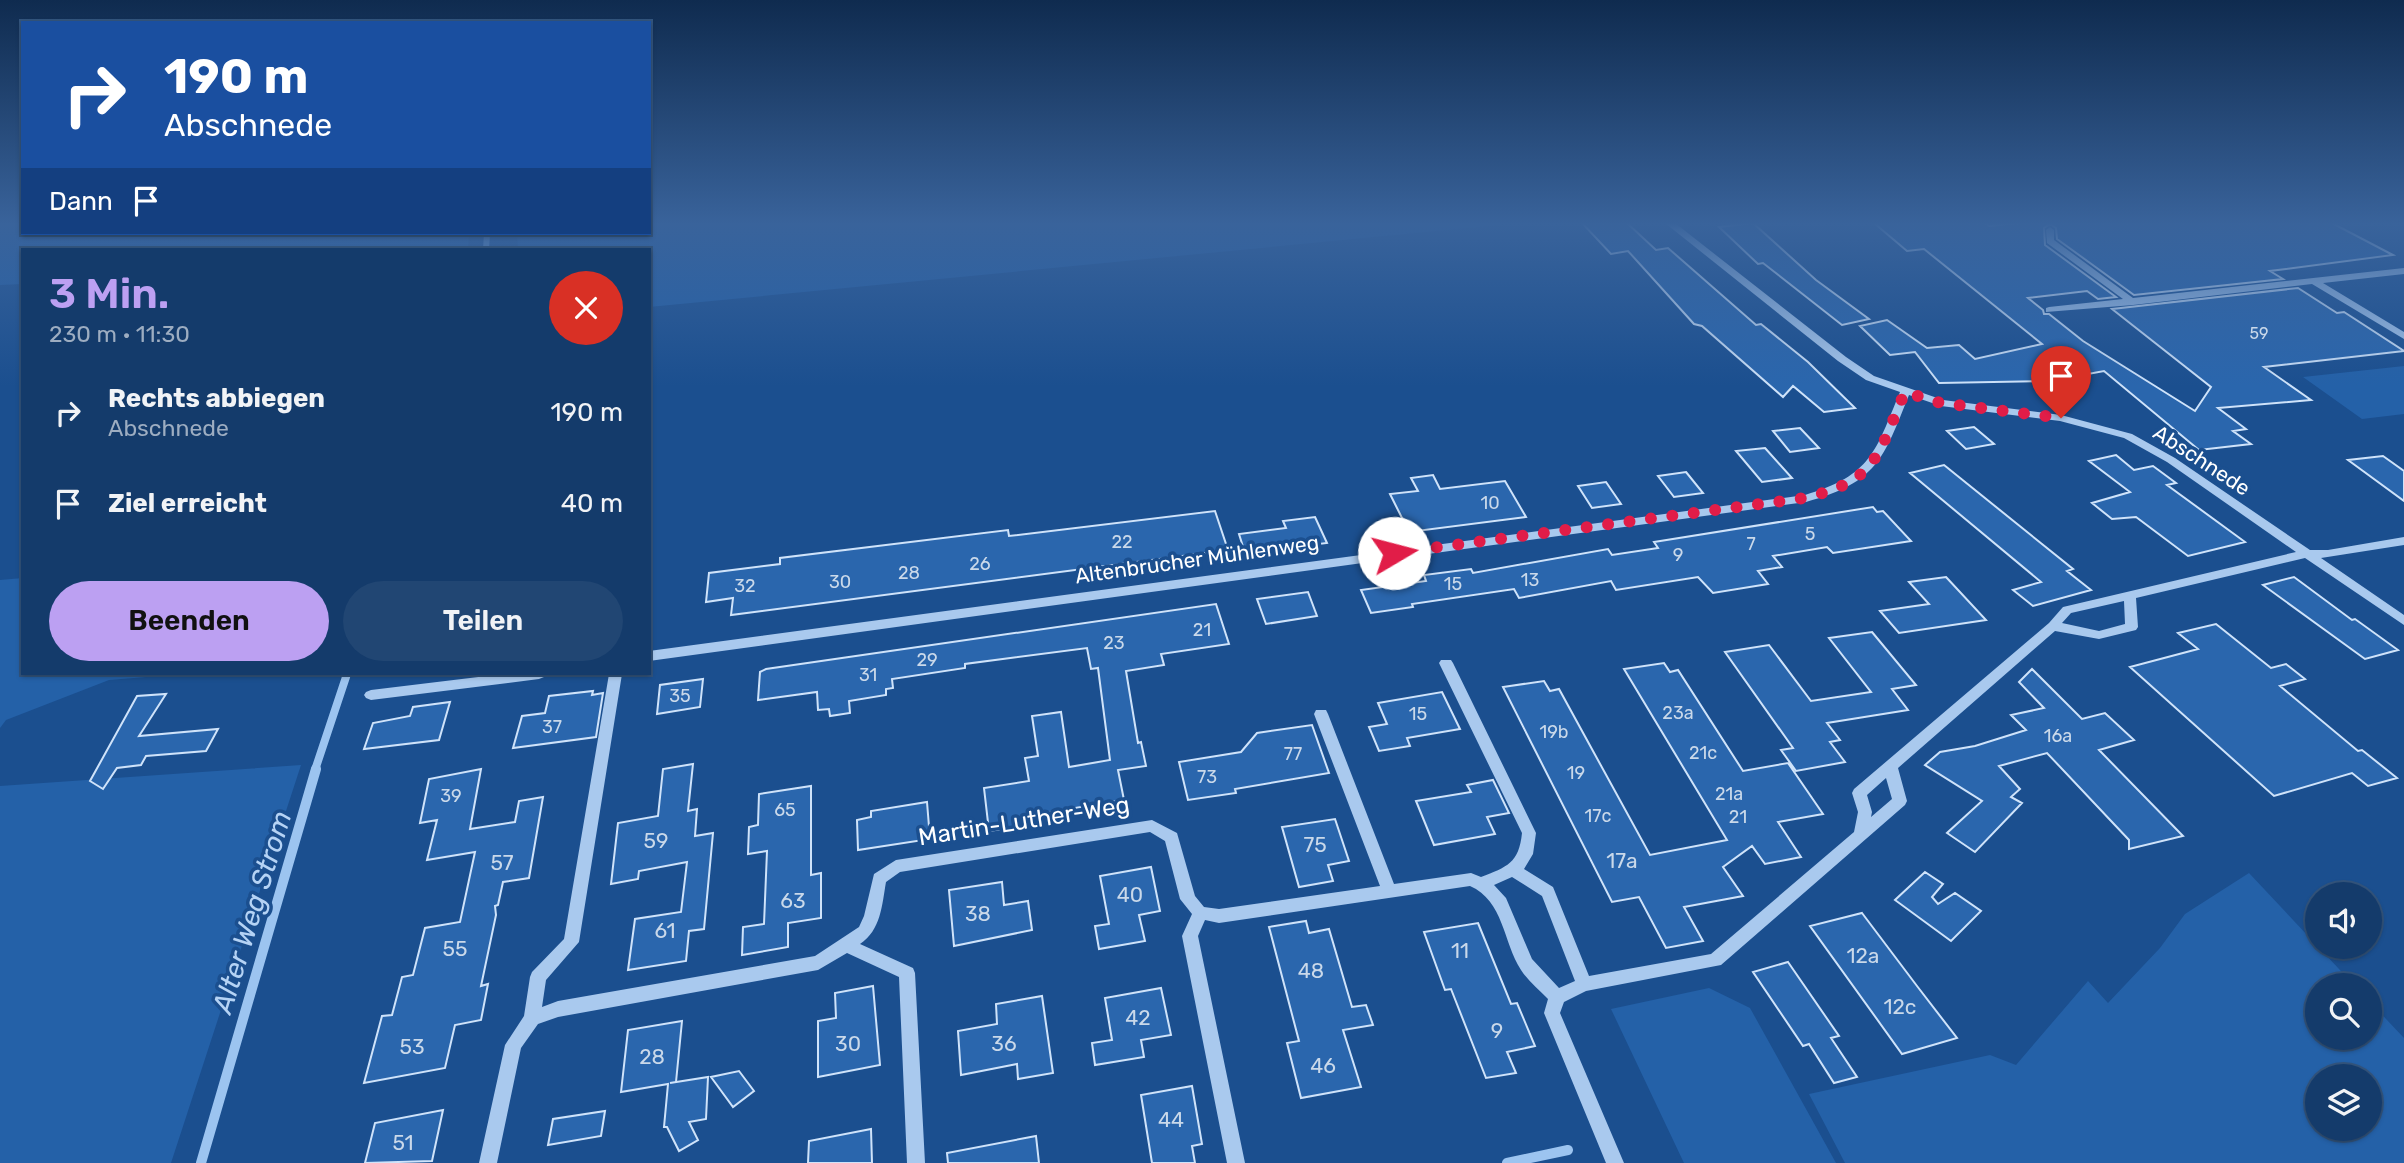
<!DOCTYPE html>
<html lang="de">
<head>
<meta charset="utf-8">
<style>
  :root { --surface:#143b6b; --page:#214673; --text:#f1f3f6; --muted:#9dadc1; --line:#33557e; --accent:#bca0f2 }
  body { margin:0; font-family:Rubik,sans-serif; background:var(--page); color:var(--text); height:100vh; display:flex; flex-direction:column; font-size:26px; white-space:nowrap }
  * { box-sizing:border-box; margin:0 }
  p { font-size:23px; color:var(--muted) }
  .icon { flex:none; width:38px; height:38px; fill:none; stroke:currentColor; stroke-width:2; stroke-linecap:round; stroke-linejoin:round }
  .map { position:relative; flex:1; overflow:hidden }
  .drawer { position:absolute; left:21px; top:248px; width:630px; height:427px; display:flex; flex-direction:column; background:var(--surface); border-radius:0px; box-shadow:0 2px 5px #0004,0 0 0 2px var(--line) }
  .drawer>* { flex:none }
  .guide { position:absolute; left:21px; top:21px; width:630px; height:214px; border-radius:0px; box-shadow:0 2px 5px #0004,0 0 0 2px var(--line); background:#1a4fa0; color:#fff; overflow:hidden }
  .tools { position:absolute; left:2305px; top:882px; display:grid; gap:14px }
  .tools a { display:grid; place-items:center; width:77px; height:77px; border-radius:50%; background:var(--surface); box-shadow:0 2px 5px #0004,0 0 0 2px var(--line); font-size:35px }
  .pin { position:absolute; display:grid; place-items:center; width:60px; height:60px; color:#fff; margin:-72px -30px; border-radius:50% 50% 50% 0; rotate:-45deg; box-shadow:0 0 7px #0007 }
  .pin .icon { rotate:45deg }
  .me { position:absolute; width:77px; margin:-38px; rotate:82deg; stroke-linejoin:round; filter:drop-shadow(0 0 5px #0008) }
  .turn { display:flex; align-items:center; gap:24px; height:147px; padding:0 28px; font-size:32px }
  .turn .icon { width:91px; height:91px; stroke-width:2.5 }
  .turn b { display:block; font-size:49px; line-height:60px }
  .then { display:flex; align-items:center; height:66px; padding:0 28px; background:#0003; gap:14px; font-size:26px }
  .round { display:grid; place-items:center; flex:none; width:74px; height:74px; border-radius:37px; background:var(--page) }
  .headline { display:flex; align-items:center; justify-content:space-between; height:119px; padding:0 28px }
  h1 { font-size:42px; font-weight:600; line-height:52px; color:var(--accent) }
  .cta { display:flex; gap:14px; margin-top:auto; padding:14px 28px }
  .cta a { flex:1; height:80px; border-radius:42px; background:var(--accent); color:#111; font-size:28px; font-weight:600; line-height:80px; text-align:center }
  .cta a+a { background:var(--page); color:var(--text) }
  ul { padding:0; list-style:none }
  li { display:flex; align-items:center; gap:21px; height:91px; padding:0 28px }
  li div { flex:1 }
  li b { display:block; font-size:26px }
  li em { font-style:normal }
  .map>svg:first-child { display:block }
  .green { fill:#2461a8; fill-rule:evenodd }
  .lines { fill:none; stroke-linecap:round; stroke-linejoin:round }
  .stream-far2 { stroke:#9cc4f0; stroke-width:6 }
  .stream-far1 { stroke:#9cc4f0; stroke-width:8 }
  .stream { stroke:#9cc4f0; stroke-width:10 }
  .building { fill:#2a66ad; stroke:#cfe3fa; stroke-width:2 }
  .minor { fill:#a9c9ee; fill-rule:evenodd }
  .route { stroke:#e11d48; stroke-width:12; stroke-dasharray:0 21.6 }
  .labels { text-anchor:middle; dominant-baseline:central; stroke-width:7; stroke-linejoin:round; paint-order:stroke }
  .far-number-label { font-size:16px; fill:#cad9ea }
  .number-label { font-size:18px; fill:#cad9ea }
  .street-label { font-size:21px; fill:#fff; stroke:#1b4f8f }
  .near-number-label { font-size:21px; fill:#cad9ea }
  .near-street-label { font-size:24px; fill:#fff; stroke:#1b4f8f }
  .near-water-label { font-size:28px; font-style:italic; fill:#b5d3f5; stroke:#1b4f8f }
</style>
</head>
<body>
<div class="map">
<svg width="2404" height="1163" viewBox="0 0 2404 1163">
  <rect width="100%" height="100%" fill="#1b4f8f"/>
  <path class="green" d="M0 223H23V233H469L468 250H23V284L0 285Z
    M649 223H1497L1499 225 649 307V250H518L517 233H649Z
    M2404 366V414L2362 419 2303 377Z
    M23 578V674H184L109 680 6 720 0 728V580Z
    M301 765 171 1163H0V786Z
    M2249 873 2354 985H2317V1038H2370V1002L2404 1038V1163H1845L1809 1094 1990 1055 2016 1065 2088 981 2108 1003 2160 948 2185 914ZM2317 1076H2370V1129H2317Z
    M1709 988 1750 1008 1836 1163H1684L1611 1009Z"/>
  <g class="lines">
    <path class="stream-far2" d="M486 250 487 233"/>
    <path class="stream-far1" d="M315 770 347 674"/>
    <path class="stream" d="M201 1163 316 769
      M1507 1163 1568 1150"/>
  </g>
  <path class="building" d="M1582 223H1627L1656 250 1668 248 1756 325 1761 324 1808 362 1855 408 1824 412 1793 386 1783 397 1702 326 1694 324 1628 251 1611 254Z
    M1753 223 1816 280 1869 319 1842 325 1763 263 1758 264 1719 227Z
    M1874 223H1985L1989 226 2019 223H2332L2393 255 2270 271 2283 279 2134 295 2057 239 2056 228 2050 224 2044 228 2045 245 2116 297 2098 299 2087 291 2028 298 2043 310 2044 314H2049L2083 341 2195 411 2211 387 2112 309 2298 288 2337 313 2344 312 2404 351 2264 367 2311 400 2218 408 2246 429 2233 431 2251 444 2199 450 2104 371 2050 381 1939 383 1915 352 1890 355 1860 326 1887 320 1927 348 1959 345 1975 359 2042 344 1924 249 1907 251Z
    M1974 427 1994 444 1966 449 1947 431Z
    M1800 428 1819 448 1790 452 1773 431Z
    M1765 448 1792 478 1762 482 1736 451Z
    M2116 455 2134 470 2153 466 2176 483 2167 485 2245 542 2188 556 2136 517 2112 519 2092 503 2130 492 2089 461Z
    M2383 456 2404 471V501L2348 460Z
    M1944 465 2073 569 2067 571 2091 590 2033 606 2013 590 2041 582 1910 473Z
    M1686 472 1703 493 1674 497 1658 476Z
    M1433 475 1440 489 1505 481 1526 517 1409 532 1390 494 1418 491 1411 478Z
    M1606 482 1621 504 1592 508 1578 486Z
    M1873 507 1877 512 1883 511 1911 541 1833 553 1827 547 1773 556 1782 567 1758 571 1768 584 1713 593 1698 577 1616 590 1611 581 1519 598 1514 589 1412 604 1413 607 1371 613 1361 590 1426 581 1424 575 1471 569 1473 573 1608 549 1612 555 1658 548 1654 542Z
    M1215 511 1228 550 731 615 733 598 706 602 709 573 780 564V558L1008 530 1009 536Z
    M1315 517 1327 543 1245 553 1239 534 1286 528 1283 521Z
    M1946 577 1986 620 1899 633 1880 611 1929 604 1909 582Z
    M2294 577 2352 620 2355 619 2398 650 2365 659 2263 585Z
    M1308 592 1317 616 1266 624 1257 599Z
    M1216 604 1229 644 1161 654 1164 665 1126 671 1138 743 1141 742 1146 766 1118 770 1124 800 1038 814 1039 823 989 831 984 788 1029 781 1025 758 1038 756 1032 716 1061 712 1069 767 1110 760 1098 668 1091 669 1087 648 965 664V668L892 679 893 688 886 689V695L849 701 850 713 830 716 829 709 818 710 817 692 758 700 760 672 766 669Z
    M2216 624 2271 668 2286 664 2305 679 2280 686 2358 751 2362 750 2397 778 2368 786 2352 773 2274 796 2130 667 2198 649 2178 633Z
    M1872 632 1916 685 1892 689 1908 710 1827 723 1840 740 1830 742 1845 762 1796 771 1781 750 1793 748 1725 652 1769 645 1811 701 1871 692 1829 638Z
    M1664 663 1670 672 1678 670 1743 771 1788 763 1823 814 1778 822 1801 857 1765 864 1752 846 1723 867 1743 896 1684 907 1703 941 1666 948 1639 897 1612 902 1503 687 1544 681 1550 691 1559 689 1650 855 1727 840 1624 669Z
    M2032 669 2082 719 2105 713 2134 740 2099 750 2183 836 2129 849V840L2047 753 1999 766 2020 789 2011 797 2022 803 1975 852 1947 833 1982 801 1925 765 1940 752 1975 746 2026 730 2011 715 2044 708 2019 682Z
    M703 679 700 707 657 714 660 685Z
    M593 691 592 695 603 693 596 737 513 748 522 716 545 713 549 696Z
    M1442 692 1460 729 1407 738 1410 746 1379 751 1369 727 1387 724 1378 703Z
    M166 694 139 736 218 729 206 751 146 756 141 765 117 768 103 789 90 781 137 696Z
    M450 702 439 740 364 749 373 723 410 716 413 707Z
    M1312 725 1329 773 1235 789 1236 793 1188 800 1179 762 1241 752 1257 733Z
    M693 764 688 811 697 809 695 836 713 833 704 929 689 931 686 961 628 970 635 919 681 912 687 862 639 871 638 879 611 884 618 823 658 816 663 769Z
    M481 769 470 829 515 822 519 801 543 797 529 878 503 882 498 905 495 906 496 915 481 986 488 984 481 1020 455 1025 445 1068 364 1083 382 1016 392 1015 402 977 413 975 425 928 460 922 475 852 427 860 437 820 420 823 429 779Z
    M1493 780 1509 813 1487 817 1495 834 1434 845 1416 801 1471 792 1467 785Z
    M811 786V875L821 873V918L788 923V947L742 955 743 927 764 924 767 851 748 854 749 827 758 825 759 794Z
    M927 802 930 839 858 850 857 820 871 817V811Z
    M1335 819 1349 861 1328 865 1333 881 1299 887 1282 827Z
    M1151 867 1160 911 1139 915 1145 941 1099 949 1095 926 1109 924 1100 876Z
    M1925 872 1943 884 1932 897 1938 904 1955 893 1981 911 1951 941 1895 900Z
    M1002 882 1004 905 1028 901 1032 930 954 946 949 890Z
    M1862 913 1917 986 1957 1038 1902 1054 1810 926Z
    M1306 921 1309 933 1329 929 1352 1007 1366 1005 1373 1025 1343 1030 1361 1087 1301 1098 1287 1043 1299 1041 1269 927Z
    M1478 923 1511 1004 1517 1003 1535 1046 1507 1052 1516 1073 1486 1078 1451 989 1445 990 1424 932Z
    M1788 962 1839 1036 1831 1038 1857 1077 1834 1083 1809 1044 1803 1046 1753 972Z
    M873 986 880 1065 818 1077V1021L836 1018 835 993Z
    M1161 988 1171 1035 1141 1040 1144 1057 1095 1065 1092 1043 1112 1040 1105 998Z
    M1042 996 1053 1073 1018 1079 1017 1064 961 1075 958 1031 997 1024 996 1004Z
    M682 1021 676 1082 670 1083 708 1077 706 1119 689 1122 698 1140 679 1151 667 1127H664L668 1084 621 1092 628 1030Z
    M739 1071 754 1091 733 1107 711 1077Z
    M1192 1086 1202 1144 1192 1146 1195 1163H1152L1141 1095Z
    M443 1110 432 1161 365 1163 375 1123Z
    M605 1111 601 1136 548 1145 553 1119Z
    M871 1129 872 1163H808L809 1141Z
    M1036 1136 1039 1163H948L947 1153Z"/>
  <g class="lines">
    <path class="minor" d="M1665 223H1675L1846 357 1874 376 1943 400 2061 415 2132 434 2175 458 2310 550H2328L2404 537V545L2321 558 2404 615V625L2305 558 2136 598 2138 627 2136 630 2099 639 2055 631 1898 768 1907 801 1905 805 1721 965 1586 991 1564 1002 1560 1013 1624 1163H1606L1544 1013 1548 999C1539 990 1528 981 1521 970 1503 942 1504 901 1470 886L1219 923 1205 920 1198 936 1245 1163H1227L1182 936 1192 914 1180 899 1165 841 1150 832 900 872 886 882C882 905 881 930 860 944L913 968 915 973 925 1163H907L899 977 847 953 818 970 558 1017 538 1024 521 1048 497 1163H479L505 1045 524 1016 530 977 532 972 564 939 609 674H622L579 942 546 980 542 1007 558 1001 815 956 859 927 864 916 874 874 896 860 1152 820 1177 833 1195 896 1204 907 1219 909 1380 886 1314 714 1316 710H1326L1328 714 1394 884 1471 873 1481 877C1507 867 1519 863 1522 833L1439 663 1441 660H1451L1453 663 1536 833 1533 854 1524 869 1553 887 1589 976 1711 954 1854 832 1858 812 1852 793 1854 789 2049 623 2063 607 2296 552 2167 462 2124 438 2060 421 1941 406 1909 395C1883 459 1878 482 1806 502L649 661V651L1805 495C1872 475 1875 452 1900 392L1866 380 1838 361ZM2124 601 2125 624 2099 631 2062 623 2071 613ZM1886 778 1892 799 1871 817 1872 812 1867 795ZM1512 877 1542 896 1575 981 1559 988 1532 959 1506 898 1494 885Z
      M2050 227 2054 230V240L2133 298 2404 268V274L2323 283 2404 332V339L2312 284 2133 305 2046 312V308L2049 307 2123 299 2047 243 2046 230Z
      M503 674H546L544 677 539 679 371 700 366 698 364 695 366 692 371 690Z"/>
  </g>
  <linearGradient id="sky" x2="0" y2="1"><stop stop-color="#0f2b4f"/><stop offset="0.58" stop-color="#39639b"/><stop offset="1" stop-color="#39639b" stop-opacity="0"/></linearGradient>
  <rect width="2404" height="386" fill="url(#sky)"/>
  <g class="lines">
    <path class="route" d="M1394 553 1805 498C1879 480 1877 455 1905 392L1941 403 2061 418"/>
  </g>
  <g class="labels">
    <g class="far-number-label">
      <text x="2259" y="333">59</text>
    </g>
    <g class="number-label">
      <text x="1490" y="503">10</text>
      <text x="1810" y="534">5</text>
      <text x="1122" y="542">22</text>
      <text x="1751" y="544">7</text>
      <text x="1678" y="555">9</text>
      <text x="980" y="564">26</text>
      <text x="909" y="573">28</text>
      <text x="1530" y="580">13</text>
      <text x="840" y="582">30</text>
      <text x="1453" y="584">15</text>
      <text x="745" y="586">32</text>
      <text x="1202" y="630">21</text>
      <text x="1114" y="643">23</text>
      <text x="927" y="660">29</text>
      <text x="868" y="675">31</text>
      <text x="680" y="696">35</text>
      <text x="1678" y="713">23a</text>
      <text x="1418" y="714">15</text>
      <text x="552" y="727">37</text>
      <text x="1554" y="732">19b</text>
      <text x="2058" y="736">16a</text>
      <text x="1703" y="753">21c</text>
      <text x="1293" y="754">77</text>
      <text x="1576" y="773">19</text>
      <text x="1207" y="777">73</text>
      <text x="1729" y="794">21a</text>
      <text x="451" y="796">39</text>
      <text x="785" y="810">65</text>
      <text x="1598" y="816">17c</text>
      <text x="1738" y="817">21</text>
    </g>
    <g class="street-label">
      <text transform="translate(2202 460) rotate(33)">Abschnede</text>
      <text transform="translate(1197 559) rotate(-8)">Altenbrucher Mühlenweg</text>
    </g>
    <g class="near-number-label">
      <text x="656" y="840">59</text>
      <text x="1315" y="844">75</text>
      <text x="1622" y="860">17a</text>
      <text x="502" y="862">57</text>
      <text x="1130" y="894">40</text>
      <text x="793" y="900">63</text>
      <text x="978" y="913">38</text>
      <text x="665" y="930">61</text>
      <text x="455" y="948">55</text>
      <text x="1460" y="950">11</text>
      <text x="1863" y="955">12a</text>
      <text x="1311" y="970">48</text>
      <text x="1900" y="1006">12c</text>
      <text x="1138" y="1017">42</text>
      <text x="1497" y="1030">9</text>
      <text x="848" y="1043">30</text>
      <text x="1004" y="1043">36</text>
      <text x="412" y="1046">53</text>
      <text x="652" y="1056">28</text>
      <text x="1323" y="1065">46</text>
      <text x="1171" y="1119">44</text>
      <text x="403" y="1142">51</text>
    </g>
    <g class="near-street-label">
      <text transform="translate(1024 821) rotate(-9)">Martin-Luther-Weg</text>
    </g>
    <g class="near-water-label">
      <text transform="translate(252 912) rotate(-73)">Alter Weg Strom</text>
    </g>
  </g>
</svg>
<div class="tools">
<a><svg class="icon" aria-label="sound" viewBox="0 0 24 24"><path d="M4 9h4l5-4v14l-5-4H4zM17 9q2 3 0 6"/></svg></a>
<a><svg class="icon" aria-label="search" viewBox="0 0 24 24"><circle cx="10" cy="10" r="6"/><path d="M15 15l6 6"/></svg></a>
<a><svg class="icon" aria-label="layers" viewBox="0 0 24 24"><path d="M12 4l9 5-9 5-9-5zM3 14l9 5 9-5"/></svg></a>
</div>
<div class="pin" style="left:2061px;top:418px;background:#d93025"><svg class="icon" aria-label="arrive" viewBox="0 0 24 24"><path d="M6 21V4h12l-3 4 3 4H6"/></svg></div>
<svg class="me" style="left:1394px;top:553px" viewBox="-20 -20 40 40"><circle r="19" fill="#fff"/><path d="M0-13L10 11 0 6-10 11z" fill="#e11d48"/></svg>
<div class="guide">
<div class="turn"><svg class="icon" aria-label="right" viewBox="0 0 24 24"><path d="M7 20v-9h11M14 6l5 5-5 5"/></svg><div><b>190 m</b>Abschnede</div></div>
<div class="then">Dann<svg class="icon" aria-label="arrive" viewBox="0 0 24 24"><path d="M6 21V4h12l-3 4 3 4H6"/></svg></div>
</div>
<section class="drawer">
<div class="headline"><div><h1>3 Min.</h1><p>230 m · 11:30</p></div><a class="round" style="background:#d93025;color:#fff"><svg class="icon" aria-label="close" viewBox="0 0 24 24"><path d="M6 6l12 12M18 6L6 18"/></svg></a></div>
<ul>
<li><svg class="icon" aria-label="right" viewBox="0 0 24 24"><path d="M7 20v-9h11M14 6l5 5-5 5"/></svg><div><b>Rechts abbiegen</b><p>Abschnede</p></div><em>190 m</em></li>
<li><svg class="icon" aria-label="arrive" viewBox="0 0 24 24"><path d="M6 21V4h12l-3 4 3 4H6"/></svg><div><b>Ziel erreicht</b></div><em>40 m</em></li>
</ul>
<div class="cta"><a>Beenden</a><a>Teilen</a></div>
</section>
</div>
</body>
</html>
